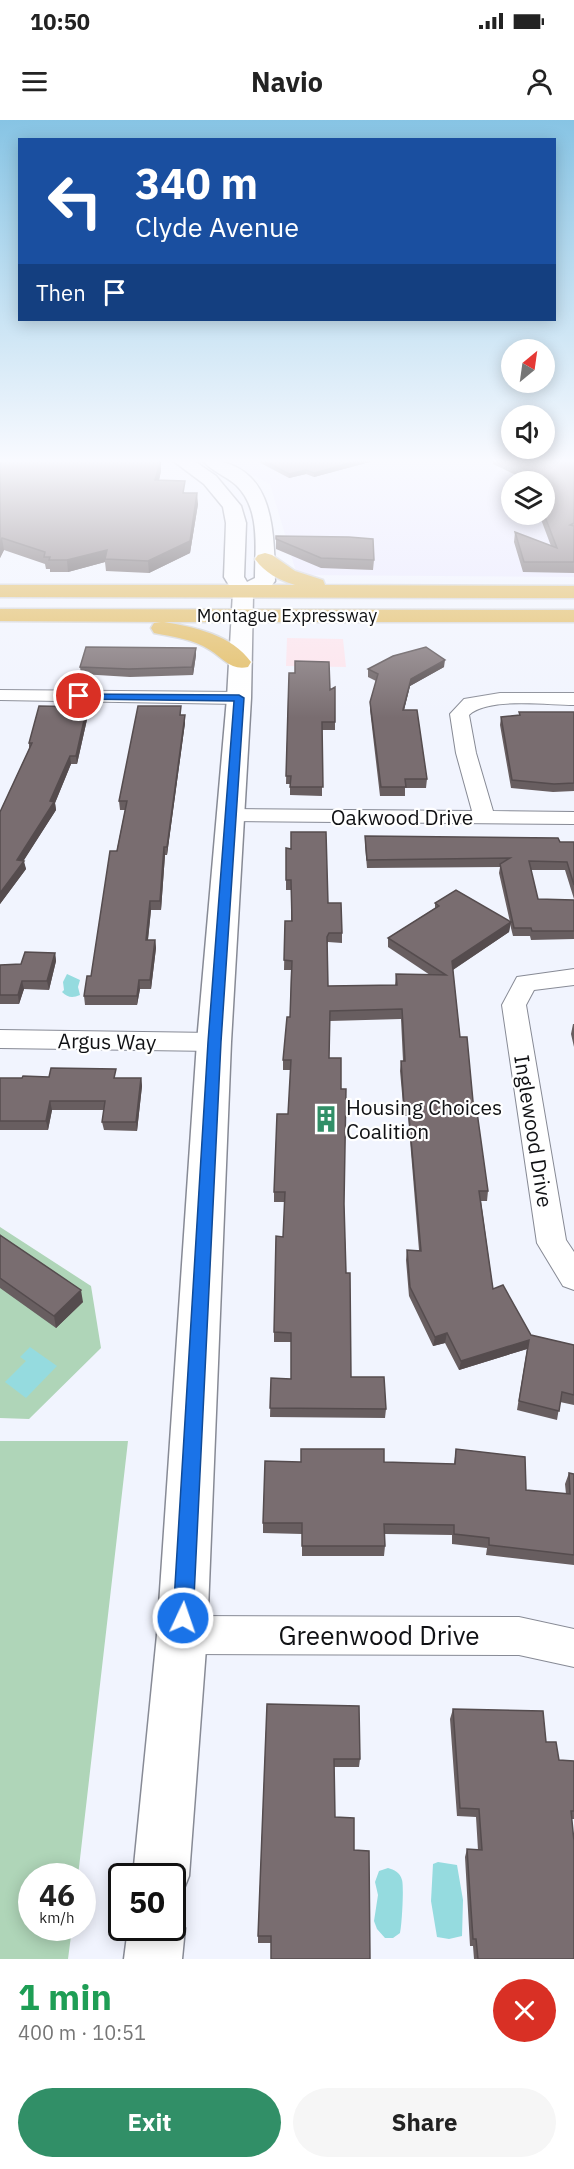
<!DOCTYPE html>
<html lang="en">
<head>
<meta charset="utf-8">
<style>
  :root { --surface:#fff; --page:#f6f6f6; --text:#222; --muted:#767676; --accent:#318f67 }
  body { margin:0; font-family:"IBM Plex Sans",sans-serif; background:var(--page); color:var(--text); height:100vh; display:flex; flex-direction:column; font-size:22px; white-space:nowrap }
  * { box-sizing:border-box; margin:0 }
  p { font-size:20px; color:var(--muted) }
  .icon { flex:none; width:33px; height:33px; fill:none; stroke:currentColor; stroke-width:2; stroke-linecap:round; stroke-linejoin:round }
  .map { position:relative; height:1839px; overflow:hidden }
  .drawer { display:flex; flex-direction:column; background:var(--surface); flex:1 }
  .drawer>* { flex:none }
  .top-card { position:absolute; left:18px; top:18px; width:538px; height:183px; border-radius:0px; box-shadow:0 3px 15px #0003; background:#1a4fa0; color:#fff; overflow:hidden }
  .needle { width:39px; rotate:29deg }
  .buttons { position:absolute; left:501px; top:219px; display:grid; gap:12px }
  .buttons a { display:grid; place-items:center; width:54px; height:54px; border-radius:50%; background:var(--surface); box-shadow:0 3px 15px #0003; font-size:30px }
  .speed { position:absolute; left:18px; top:1743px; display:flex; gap:12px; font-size:30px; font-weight:700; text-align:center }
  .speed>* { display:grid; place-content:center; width:78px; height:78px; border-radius:50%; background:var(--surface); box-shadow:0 3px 15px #0003; line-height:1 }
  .speed small { font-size:15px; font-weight:400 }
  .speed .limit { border:3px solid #111; border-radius:9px; background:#fff; color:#111 }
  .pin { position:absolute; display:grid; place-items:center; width:51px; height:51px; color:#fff; margin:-26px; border:3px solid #fff; border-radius:50%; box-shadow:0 2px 6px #0007 }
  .me { position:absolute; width:66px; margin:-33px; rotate:3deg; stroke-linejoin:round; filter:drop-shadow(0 0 4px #0008) }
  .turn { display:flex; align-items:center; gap:21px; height:126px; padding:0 18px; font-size:27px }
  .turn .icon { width:78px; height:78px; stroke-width:2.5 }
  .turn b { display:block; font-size:42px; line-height:51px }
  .then { display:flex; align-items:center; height:57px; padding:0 18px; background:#0003; gap:12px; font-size:22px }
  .round { display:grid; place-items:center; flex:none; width:63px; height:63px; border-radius:32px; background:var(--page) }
  .headline { display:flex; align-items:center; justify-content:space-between; height:102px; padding:0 18px }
  h1 { font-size:36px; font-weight:700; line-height:45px; color:#1e9e55 }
  .action { display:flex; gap:12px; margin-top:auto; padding:12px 18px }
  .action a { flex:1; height:69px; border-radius:36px; background:var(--accent); color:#fff; font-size:24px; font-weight:700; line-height:69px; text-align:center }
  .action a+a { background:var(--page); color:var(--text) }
  .status { display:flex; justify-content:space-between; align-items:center; height:42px; padding:0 30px; background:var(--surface); direction:ltr }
  .status svg { height:16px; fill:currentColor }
  header { display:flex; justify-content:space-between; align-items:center; height:78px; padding:0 18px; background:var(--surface); font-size:27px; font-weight:700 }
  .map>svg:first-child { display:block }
  .commercial { fill:#eae8fe; fill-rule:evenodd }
  .industrial { fill:#fde3eb }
  .green { fill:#afd5b8 }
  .water { fill:#95dbdf }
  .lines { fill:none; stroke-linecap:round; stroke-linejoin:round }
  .street-casing { stroke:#878a95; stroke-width:2 }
  .secondary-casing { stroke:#878a95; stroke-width:3 }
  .highway-casing { stroke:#d4d4d5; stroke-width:3 }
  .street { fill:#fff; fill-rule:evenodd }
  .secondary { fill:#fff; fill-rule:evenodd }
  .highway { fill:#e2bb5f; fill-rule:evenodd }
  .wall { fill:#685e60 }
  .shaded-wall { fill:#554c4e }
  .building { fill:#796d70; stroke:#554c4e; stroke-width:1.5 }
  .route { fill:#1a73e8; stroke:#114b97; stroke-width:1.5 }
  .labels { text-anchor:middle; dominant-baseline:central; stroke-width:4.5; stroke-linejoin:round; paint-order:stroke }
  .far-street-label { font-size:18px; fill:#101114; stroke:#fff }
  .street-label { font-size:21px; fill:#101114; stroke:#fff }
  .poi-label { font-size:21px; fill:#101114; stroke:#fff; text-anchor:start }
  .near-street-label { font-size:26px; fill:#101114; stroke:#fff }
</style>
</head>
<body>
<div class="status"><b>10:50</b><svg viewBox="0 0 49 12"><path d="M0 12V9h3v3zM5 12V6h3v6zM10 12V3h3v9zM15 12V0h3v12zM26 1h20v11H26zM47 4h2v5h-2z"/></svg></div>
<header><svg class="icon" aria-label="menu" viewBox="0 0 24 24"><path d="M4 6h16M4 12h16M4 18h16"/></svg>Navio<svg class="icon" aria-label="person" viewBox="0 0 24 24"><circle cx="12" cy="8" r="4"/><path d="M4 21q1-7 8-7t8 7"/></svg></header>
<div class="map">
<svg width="574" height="1839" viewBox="0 0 574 1839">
  <rect width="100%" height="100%" fill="#f1f4fe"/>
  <path class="commercial" d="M223 340H574V457L297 455 270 364ZM512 362H544V394H512Z"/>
  <path class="industrial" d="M287 518 343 519 346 547 286 546Z"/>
  <path class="green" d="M0 1107 91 1166 101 1228 29 1299 0 1298Z
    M0 1321H128L78 1756H32V1808H72L68 1839H0Z"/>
  <path class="water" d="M67 854 80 860 78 867 80 875C73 878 68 878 62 872L64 870 63 862Z
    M30 1227 57 1246 26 1278 5 1262 26 1241 20 1237Z
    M438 1742 457 1745 463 1780 462 1816 449 1819 437 1817 431 1781 433 1744Z
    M388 1748C394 1750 400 1752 402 1760 404 1766 402 1805 400 1813L393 1818H385L377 1809 374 1801 378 1775 375 1762 379 1751Z"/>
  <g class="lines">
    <defs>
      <path id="street" d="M0 570 239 572 245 574 248 578 245 582 239 584 0 580Z
        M500 573H574V585C547 585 488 577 469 595L476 633 493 691 574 692V704L230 701 223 699 220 695 223 691 230 689 472 691 456 633 450 594 464 579Z
        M574 849V865L534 870 526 885 566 1120 574 1132V1170L563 1166 537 1123 502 885 517 857Z
        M0 910 214 913 223 916 227 922 223 928 214 931 0 928Z
        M182 1496 519 1497 574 1509V1547L519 1535 182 1534 169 1528 163 1515 169 1502Z"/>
      <path id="secondary" d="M172 340H193L216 356 241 386 246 403 244 457 247 462 255 458C255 427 261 389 236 365 226 356 211 351 202 340 274 340 274 408 275 461L272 465 253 475 251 578 231 922 207 1515 189 1756 181 1776 172 1779V1756H133L157 1515 197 922 227 578 233 472 224 457 226 403 223 387 204 364Z
        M172 1786 176 1788 185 1808 182 1839H124L128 1808H172Z"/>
      <path id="highway" d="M265 433 272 435 295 451 323 460 325 465 574 466V478L0 477V465H295C279 460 265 453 255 439L258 435Z
        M0 489 574 490V502H164C194 507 232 515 251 542L248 547C231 551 223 538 210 530 193 519 174 517 154 513L151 508 154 503 161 502 0 501Z"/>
    </defs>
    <use href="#street" class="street-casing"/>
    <use href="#secondary" class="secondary-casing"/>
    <use href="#highway" class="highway-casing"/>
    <use href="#street" class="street"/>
    <use href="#secondary" class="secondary"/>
    <use href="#highway" class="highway"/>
  </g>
  <path class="wall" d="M0 340H161V351L159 361 186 373 198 384 190 433 149 453 106 451 105 442 68 452H50V449H46L45 444 4 430 0 438Z
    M255 340H377L314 357 306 354 289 358Z
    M493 340H574V453L523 452 514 422 515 412 551 426 539 394H544V362H530L493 344Z
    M276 416 374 440 373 450 321 448 276 429Z
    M196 535 193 555 130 557 81 554 80 547Z
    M444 547 410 566 404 590 427 659 426 668H405V676H380L370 590V582L376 561 368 557V549Z
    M335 567V610H322V676L290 675V664H286L288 577 330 570Z
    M87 587 88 595 77 644H71L55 683 56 690 23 741 26 749 0 784V692L29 629V623Z
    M519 592H574V671L553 672 511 668 500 605 501 597 519 595Z
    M181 595 185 603 167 735H165L161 790H151L148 820H155L156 828 151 869H140L137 885H85L84 876 91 856 125 690H120L119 681Z
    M365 716 560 722H574V779L565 750H531L538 779 574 780V819L531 820 530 816H513L510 804 509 812 453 850 460 917 488 1071 487 1081H481L493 1169 531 1215 574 1225V1285L560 1282 557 1300 517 1290 527 1229 459 1250 445 1223 433 1226 409 1176 406 1140 407 1130H419L408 996H404L400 951 401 941H403L401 899 330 901 329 938 341 969 346 1153 351 1257 386 1289 385 1298 270 1297 271 1258 291 1259V1222H274V1212L283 1117 285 1082H274V1072L288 994 291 950H283V940L290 897 291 850H284L285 801H291V770H286V728L328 783 342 813V823L328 822 327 825 328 866 395 865 396 854 430 855 388 827V818L435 788V783L510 802 499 753 500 747 367 748 365 725Z
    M55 833 56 841 49 870 24 869 19 884H0V845L21 844Z
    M573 904H574V927L571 914Z
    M0 958H141L142 966 137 1011 104 1010 102 1002 104 990H52L48 1010H0Z
    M0 1115 83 1182 56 1208 0 1168Z
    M456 1329 526 1370 566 1374 565 1364 569 1353 574 1354V1445L486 1435 487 1428 452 1424V1415L385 1414V1426L384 1436H302V1414L263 1413V1403L301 1342H384L454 1344Z
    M267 1584 360 1639 359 1647H334L271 1823H258V1816Z
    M453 1589 546 1622 559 1640 574 1641V1699H572L574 1839H474L473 1826H470L465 1737 467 1729 478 1730 476 1697 457 1696 450 1599Z"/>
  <path class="shaded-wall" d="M161 340V351L156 372 155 360Z
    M361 340H377L314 357V353Z
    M306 350V354L289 358V354Z
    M197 373 198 384 190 433 149 453 148 441Z
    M2 418 4 430 0 438V423Z
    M107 430 105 439V442L68 452 67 440Z
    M196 528V535L193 555 192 547Z
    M445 540 444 547 410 566 402 598 403 590 411 559Z
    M87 587 88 595 77 644 76 636Z
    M185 595V603L167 735V727Z
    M70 636 71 644 55 683 56 690 19 748 17 740 50 681Z
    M164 727 165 735 161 790 160 781Z
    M24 741 26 749 0 784V773Z
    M150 781 151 790 147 828 146 820Z
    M511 802 509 812 451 851 452 841Z
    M155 820 156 828 151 869 150 860Z
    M55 833 56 841 49 870 47 861Z
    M139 860 140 869 137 885V876Z
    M22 861 24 869 19 884 18 875Z
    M141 958 142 966 137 1011 136 1002Z
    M50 981 52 990 48 1010 46 1001Z
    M81 1170 83 1182 56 1208 54 1196Z
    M447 1213 445 1223 433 1226 435 1217Z
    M529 1220 527 1229 459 1250 461 1241Z"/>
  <path class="building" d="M0 340H161L155 360 185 361 183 373H197L190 421 148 441 105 439 107 430 67 440H49L50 437H44L45 432 2 418 0 423Z
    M263 340H361L314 353 306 350 289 354Z
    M507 340H574V403L570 405 574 406V442H524L515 412 557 428 544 394V362H531L541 356Z
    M276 416 349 417 373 419 374 440 321 438 276 419Z
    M86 527 196 528 192 547 129 549 80 547Z
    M426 527 445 540 411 559 403 590H417L427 659H405L406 667H381L370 582 378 554 368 549 393 536Z
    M295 541 329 542 330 570 335 567V602H322L323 667H290L291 656H286L289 553H295Z
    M39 586 87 587 76 636H70L50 681 54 682 17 740 24 741 0 773V692L32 623H29Z
    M138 586H181L180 595H185L167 727H164L160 781H150L146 820H155L150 860H139L137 876H84L87 856H91L110 731H117L127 681H119Z
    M519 592H574V663L554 664 512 660 501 597 520 595Z
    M291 712H326L328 783H341L342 813H329L327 817 328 866 397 865 396 854 446 855 388 818 439 786 435 783 456 770 511 802 452 841 460 917H467L474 992H477L488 1071H479L493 1169 503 1165 531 1215 574 1225V1275L562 1272 559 1291 519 1281 529 1220 461 1241 447 1213 435 1217 410 1167 407 1130 421 1131 408 986H404L401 941H405L402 889 330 891 329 938H341V969H346L344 1084 346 1153H350L351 1257H384L386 1289 270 1288 271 1258 291 1259V1213L274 1212 276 1116 283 1117 285 1072H274L277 994H288L291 940H283L287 897H290L292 841 284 840 285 801H292L291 760H286V728L291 729Z
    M365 716 558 718 560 722H574V765L567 742 529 741 538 779 574 780V811H532L531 808H514L500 744 510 738 367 740Z
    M25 832 55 833 47 861H22L18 875H0V845L21 844Z
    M51 948 116 949 114 958H141L136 1002H102L105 981H50L46 1001H0V958H22L23 956 49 957Z
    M0 1115 81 1170 54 1196 0 1158Z
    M301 1329H384V1342L455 1344 456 1329 525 1337 526 1370 570 1374 569 1353 574 1354V1435L489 1425V1418L454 1414V1405L384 1404 385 1426H302V1403H263L265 1341 301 1342Z
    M267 1584 359 1586 360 1639H334L335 1697 354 1698V1730L369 1731 370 1839H271V1816H258Z
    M453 1589 543 1591 546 1622H556L559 1640 574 1641V1691H571L574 1721V1839H478L476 1819H473L467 1729 482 1730 479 1689 460 1688Z"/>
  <linearGradient id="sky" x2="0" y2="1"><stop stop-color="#87c4e4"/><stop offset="0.57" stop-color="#f9faff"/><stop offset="1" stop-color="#f9faff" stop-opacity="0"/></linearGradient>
  <rect width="574" height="598" fill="url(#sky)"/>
  <path class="route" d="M76 574 239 575 244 578 221 922 193 1498 190 1505 183 1508 176 1505 173 1498 208 922 234 581 79 579 74 576Z"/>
  <defs>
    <symbol id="building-bare" viewBox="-9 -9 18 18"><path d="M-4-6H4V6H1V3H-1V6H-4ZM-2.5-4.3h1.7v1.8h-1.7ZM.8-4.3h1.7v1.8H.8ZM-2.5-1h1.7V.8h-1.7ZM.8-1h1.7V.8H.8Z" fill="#318f67" stroke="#fff" stroke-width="2.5" paint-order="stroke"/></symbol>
  </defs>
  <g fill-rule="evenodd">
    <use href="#building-bare" x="307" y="980" width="38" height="38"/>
  </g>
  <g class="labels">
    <g class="far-street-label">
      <text x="287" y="495">Montague Expressway</text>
    </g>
    <g class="street-label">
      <text x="402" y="697">Oakwood Drive</text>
      <text transform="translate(107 921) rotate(1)">Argus Way</text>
      <text transform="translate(534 1011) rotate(81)">Inglewood Drive</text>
    </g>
    <g class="poi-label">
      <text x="346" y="987">Housing Choices<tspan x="346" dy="24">Coalition</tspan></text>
    </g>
    <g class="near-street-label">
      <text x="379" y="1515">Greenwood Drive</text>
    </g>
  </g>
</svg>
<div class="buttons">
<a><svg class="needle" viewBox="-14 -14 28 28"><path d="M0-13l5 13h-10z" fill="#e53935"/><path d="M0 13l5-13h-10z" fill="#767676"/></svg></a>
<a><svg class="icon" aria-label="sound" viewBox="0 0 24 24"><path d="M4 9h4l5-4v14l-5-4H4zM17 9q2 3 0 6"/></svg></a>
<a><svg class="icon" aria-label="layers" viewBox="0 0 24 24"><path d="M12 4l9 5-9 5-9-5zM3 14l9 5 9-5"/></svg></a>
</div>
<div class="speed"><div>46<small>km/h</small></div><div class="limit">50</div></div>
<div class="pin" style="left:79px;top:576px;background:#d93025"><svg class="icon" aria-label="arrive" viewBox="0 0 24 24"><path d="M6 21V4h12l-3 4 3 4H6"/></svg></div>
<svg class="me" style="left:183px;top:1498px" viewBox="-20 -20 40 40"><circle r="17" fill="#1a73e8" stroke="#fff" stroke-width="3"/><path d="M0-11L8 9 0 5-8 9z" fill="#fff"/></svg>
<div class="top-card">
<div class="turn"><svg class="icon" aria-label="left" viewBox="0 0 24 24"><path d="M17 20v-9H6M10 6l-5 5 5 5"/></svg><div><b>340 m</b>Clyde Avenue</div></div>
<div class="then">Then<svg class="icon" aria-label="arrive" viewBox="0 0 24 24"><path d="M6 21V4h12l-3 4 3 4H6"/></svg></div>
</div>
</div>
<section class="drawer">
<div class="headline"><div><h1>1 min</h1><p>400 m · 10:51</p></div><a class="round" style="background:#d93025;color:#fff"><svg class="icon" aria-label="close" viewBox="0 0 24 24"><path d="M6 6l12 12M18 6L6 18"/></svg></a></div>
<div class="action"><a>Exit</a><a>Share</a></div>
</section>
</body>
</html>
